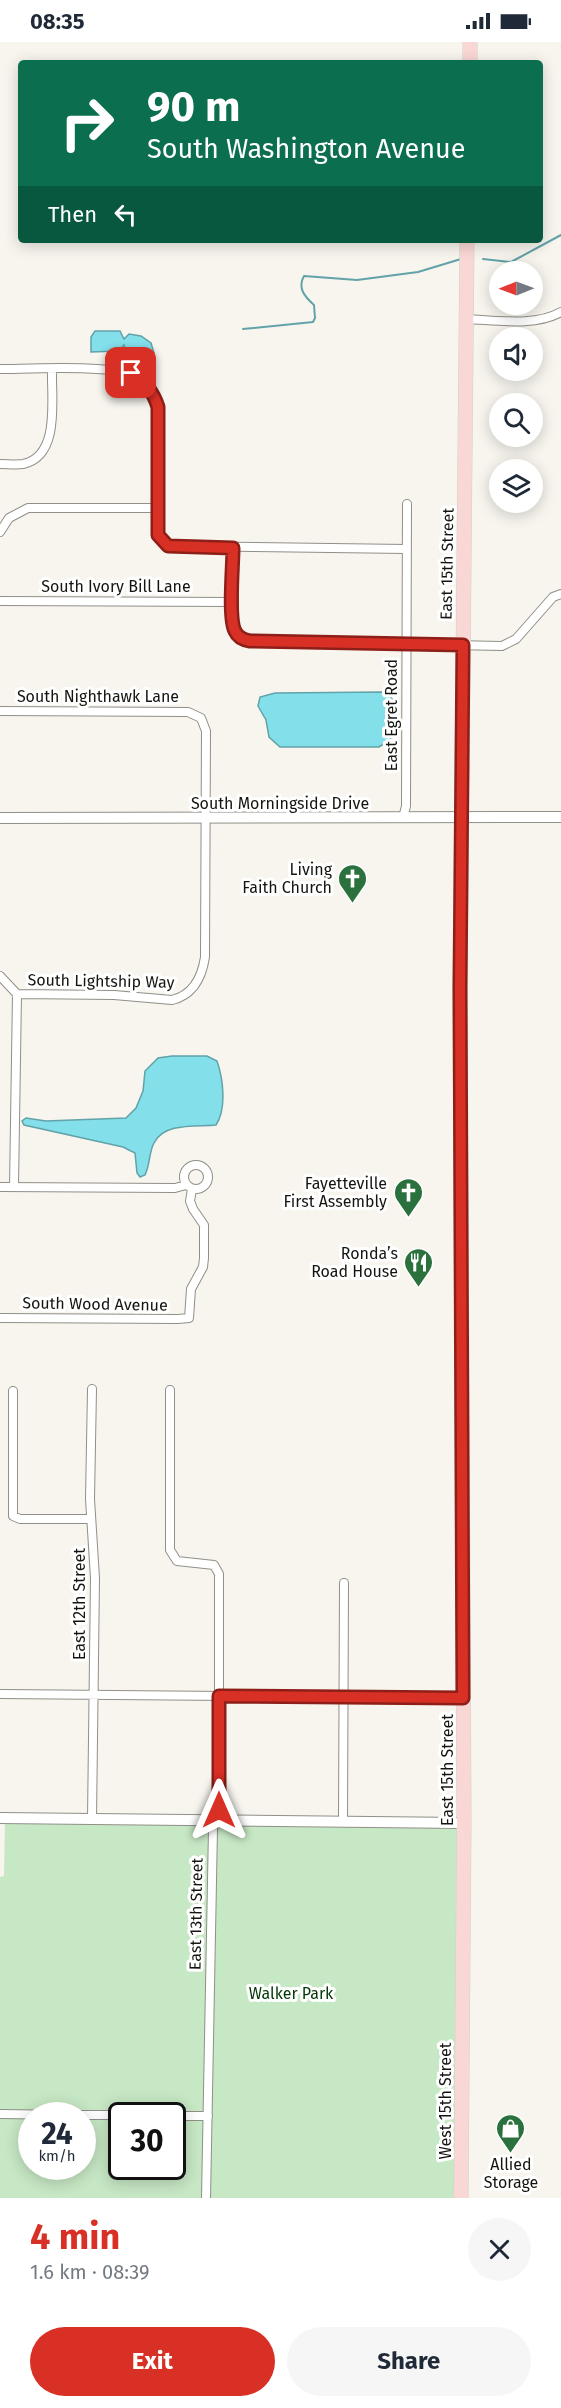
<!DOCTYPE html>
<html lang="en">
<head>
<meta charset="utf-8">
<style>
  :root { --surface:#fff; --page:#f6f6f7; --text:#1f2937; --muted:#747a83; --accent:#d93025 }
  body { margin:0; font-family:"Fira Sans",sans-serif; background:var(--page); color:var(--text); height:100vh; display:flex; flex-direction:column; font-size:22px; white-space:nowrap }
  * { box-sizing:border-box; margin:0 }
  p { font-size:20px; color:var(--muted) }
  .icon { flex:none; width:33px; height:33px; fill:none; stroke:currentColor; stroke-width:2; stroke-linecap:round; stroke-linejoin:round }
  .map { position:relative; height:2156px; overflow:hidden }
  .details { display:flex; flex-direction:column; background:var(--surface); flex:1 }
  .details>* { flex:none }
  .guide { position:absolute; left:18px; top:18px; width:525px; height:183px; border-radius:6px; box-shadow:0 3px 15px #0003; background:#0b6e4f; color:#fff; overflow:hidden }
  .needle { width:39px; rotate:269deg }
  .controls { position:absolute; left:489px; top:219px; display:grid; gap:12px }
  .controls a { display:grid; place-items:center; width:54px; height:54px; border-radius:50%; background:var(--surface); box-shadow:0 3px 15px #0003; font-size:30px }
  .speed { position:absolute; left:18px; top:2060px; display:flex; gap:12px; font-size:30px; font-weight:700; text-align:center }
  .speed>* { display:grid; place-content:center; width:78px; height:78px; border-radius:50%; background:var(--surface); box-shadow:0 3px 15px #0003; line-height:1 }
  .speed small { font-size:15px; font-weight:400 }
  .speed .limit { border:3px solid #111; border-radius:9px; background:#fff; color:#111 }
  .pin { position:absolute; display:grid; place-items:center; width:51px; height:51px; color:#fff; margin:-26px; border-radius:12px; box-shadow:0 3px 9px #0006 }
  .me { position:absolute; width:66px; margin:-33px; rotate:0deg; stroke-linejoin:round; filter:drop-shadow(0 0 4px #0008) }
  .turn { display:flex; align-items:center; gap:21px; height:126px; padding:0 30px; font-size:27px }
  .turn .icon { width:78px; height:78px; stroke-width:2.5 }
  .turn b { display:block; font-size:42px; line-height:51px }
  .then { display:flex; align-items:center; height:57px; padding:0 30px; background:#0003; gap:12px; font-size:22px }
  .round { display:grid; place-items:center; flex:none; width:63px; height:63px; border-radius:32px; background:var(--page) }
  .headline { display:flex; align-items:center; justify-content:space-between; height:102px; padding:0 30px }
  h1 { font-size:36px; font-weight:700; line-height:45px; color:var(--accent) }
  .button { display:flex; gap:12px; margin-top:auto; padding:12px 30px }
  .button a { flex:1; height:69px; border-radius:36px; background:var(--accent); color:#fff; font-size:24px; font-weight:700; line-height:69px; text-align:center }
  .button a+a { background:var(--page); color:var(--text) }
  .status { display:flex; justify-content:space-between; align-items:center; height:42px; padding:0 30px; background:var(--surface); direction:ltr }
  .status svg { height:16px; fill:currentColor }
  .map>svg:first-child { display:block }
  .green { fill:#c7e8c4; fill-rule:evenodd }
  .water { fill:#83dfea; stroke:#62a2a9; stroke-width:1.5 }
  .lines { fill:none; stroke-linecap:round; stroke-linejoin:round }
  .stream { stroke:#62a2a9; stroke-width:2 }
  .minor-casing { stroke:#908f88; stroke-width:10 }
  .tertiary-casing { stroke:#908f88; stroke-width:12 }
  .primary-casing { stroke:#d0d0cf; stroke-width:15 }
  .minor { stroke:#fff; stroke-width:8 }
  .tertiary { stroke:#fff; stroke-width:10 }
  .primary { stroke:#f9d7d4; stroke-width:14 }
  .route-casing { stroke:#8d1f18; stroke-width:15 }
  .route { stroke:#d93025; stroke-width:10 }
  .labels { text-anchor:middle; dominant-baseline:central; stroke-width:6; stroke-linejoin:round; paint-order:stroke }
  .street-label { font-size:16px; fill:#141411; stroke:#fff }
  .poi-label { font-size:16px; fill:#141411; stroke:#fff; text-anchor:end }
  .park-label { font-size:16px; fill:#033805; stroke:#fff }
</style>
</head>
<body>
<div class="status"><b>08:35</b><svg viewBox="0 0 49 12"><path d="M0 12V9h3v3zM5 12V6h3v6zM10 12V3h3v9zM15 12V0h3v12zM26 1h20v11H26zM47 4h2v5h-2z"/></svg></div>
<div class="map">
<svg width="561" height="2156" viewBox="0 0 561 2156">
  <rect width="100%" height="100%" fill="#f7f5ee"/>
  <path class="green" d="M5 1776 464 1781 461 2156H0V1835L4 1834ZM32 2073H82V2124H32ZM122 2073H172V2124H122Z"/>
  <path class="water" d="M95 289H120L124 297 129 292 141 294 151 301 154 311 149 317H143L127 310 124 303 119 309 91 310V295Z
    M384 650 390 653 393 659V689L390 698 379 705H280L269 695 266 678 258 664 260 655 275 651Z
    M172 1014H207L217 1019C223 1036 227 1067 216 1083 197 1085 164 1080 154 1101 149 1110 150 1123 145 1133L140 1135 137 1131 135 1111 123 1105 24 1083 22 1079 26 1076 46 1079 126 1076 136 1066 143 1049 145 1029 158 1016Z"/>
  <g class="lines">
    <path class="stream" d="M483 217 511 220 561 193
      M243 287 313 280 315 276 314 263C305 255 297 246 304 234L357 238 418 230 461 217"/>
    <defs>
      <path id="minor" d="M466 277C496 278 534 285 561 270
        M0 327C28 327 118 322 138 335 149 342 154 352 158 365V493L168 504 407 507
        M0 422C8 422 16 423 23 422 61 414 51 356 52 327
        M0 490 9 476 28 466H158
        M233 506 234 588 243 598 250 599 502 604 516 597 553 555 561 552
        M0 559 233 560
        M0 669 188 670 201 676 206 689 205 915C202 935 193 953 172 958L114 953 17 952
        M403 776 406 764 407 462
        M0 934 17 952 14 1145
        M184 1135a12 12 0 1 1 24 0a12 12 0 1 1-24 0Z
        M0 1145 175 1146 186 1143
        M0 1276 178 1277 189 1276 191 1247 203 1225 204 1216V1183L193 1167 190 1159 192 1147
        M92 1347 90 1457 95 1536 92 1777
        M170 1348V1508L177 1519 214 1523 219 1532V1768L213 1786 206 2156
        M13 1349V1474L20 1477H91
        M0 1652 463 1656
        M343 1779 344 1541
        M0 2072 72 2073
        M82 2073H122
        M172 2074H208"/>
      <path id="tertiary" d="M0 776 561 775
        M0 1776 464 1781"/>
      <path id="primary" d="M470 21V0
        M461 2156 464 1781 460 946 467 198"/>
    </defs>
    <use href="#minor" class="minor-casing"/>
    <use href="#tertiary" class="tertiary-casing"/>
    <use href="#primary" class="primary-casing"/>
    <use href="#minor" class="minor"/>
    <use href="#tertiary" class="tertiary"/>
    <use href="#primary" class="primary"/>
  </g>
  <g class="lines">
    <defs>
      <path id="route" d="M131 331C145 339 153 349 158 365V493L168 504 233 506C233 524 228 576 235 589 238 596 244 598 250 599L463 603 460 946 463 1656 219 1654V1768"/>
    </defs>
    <use href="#route" class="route-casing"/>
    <use href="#route" class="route"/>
  </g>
  <defs>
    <symbol id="church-pin" viewBox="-11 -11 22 30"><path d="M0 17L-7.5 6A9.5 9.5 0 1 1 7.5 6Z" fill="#2a713d" stroke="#fff"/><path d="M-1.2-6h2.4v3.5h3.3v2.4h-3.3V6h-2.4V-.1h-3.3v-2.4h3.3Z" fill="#fff"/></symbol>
    <symbol id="restaurant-pin" viewBox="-11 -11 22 30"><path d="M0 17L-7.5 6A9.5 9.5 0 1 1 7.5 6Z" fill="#2a713d" stroke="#fff"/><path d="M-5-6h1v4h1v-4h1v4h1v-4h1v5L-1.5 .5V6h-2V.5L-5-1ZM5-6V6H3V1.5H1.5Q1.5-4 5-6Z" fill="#fff"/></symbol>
    <symbol id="shop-pin" viewBox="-11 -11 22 30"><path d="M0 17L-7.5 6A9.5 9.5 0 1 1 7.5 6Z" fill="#2a713d" stroke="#fff"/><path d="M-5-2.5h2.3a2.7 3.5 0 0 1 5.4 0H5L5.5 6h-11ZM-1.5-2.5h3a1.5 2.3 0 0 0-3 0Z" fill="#fff"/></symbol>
  </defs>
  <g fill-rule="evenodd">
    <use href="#church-pin" x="336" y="820" width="33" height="45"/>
    <use href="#church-pin" x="392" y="1134" width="33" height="45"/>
    <use href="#restaurant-pin" x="402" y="1204" width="33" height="45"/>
    <use href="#shop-pin" x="494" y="2070" width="33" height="45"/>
  </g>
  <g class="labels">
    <g class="street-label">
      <text transform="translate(447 522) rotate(-89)">East 15th Street</text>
      <text x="116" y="544">South Ivory Bill Lane</text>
      <text x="98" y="654">South Nighthawk Lane</text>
      <text transform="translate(391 673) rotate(-90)">East Egret Road</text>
      <text x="280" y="761">South Morningside Drive</text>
      <text transform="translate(101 939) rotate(1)">South Lightship Way</text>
      <text transform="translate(95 1262) rotate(1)">South Wood Avenue</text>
      <text transform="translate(79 1562) rotate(-90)">East 12th Street</text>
      <text transform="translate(447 1728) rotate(-90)">East 15th Street</text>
      <text transform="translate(196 1872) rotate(-89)">East 13th Street</text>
      <text transform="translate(445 2059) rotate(-90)">West 15th Street</text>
    </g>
    <g class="poi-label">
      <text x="332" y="827">Living<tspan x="332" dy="18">Faith Church</tspan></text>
      <text x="387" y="1141">Fayetteville<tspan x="387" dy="18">First Assembly</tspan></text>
      <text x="398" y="1211">Ronda’s<tspan x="398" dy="18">Road House</tspan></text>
      <text x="511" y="2122" text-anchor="middle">Allied<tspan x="511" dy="18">Storage</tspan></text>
    </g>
    <g class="park-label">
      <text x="291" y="1951">Walker Park</text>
    </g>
  </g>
</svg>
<div class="controls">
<a><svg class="needle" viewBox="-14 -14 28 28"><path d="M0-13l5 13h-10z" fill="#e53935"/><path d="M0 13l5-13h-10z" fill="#747a83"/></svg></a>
<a><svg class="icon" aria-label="sound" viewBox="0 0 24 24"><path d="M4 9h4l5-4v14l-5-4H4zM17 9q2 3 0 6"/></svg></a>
<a><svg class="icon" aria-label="search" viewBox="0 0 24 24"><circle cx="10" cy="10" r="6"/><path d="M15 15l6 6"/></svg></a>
<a><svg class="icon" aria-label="layers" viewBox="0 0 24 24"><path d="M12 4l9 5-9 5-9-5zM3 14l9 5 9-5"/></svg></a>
</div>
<div class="speed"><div>24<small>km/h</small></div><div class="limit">30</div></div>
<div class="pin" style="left:131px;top:331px;background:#d93025"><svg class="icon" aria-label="arrive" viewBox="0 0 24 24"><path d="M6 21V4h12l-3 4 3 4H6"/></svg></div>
<svg class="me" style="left:219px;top:1768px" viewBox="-20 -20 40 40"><path d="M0-17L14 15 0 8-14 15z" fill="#d93025" stroke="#fff" stroke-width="4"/></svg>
<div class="guide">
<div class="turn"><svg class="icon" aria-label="right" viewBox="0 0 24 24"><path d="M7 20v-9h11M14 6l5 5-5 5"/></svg><div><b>90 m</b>South Washington Avenue</div></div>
<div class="then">Then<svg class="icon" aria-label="left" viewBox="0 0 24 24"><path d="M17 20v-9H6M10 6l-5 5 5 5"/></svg></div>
</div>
</div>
<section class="details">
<div class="headline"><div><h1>4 min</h1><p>1.6 km · 08:39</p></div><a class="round"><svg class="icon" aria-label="close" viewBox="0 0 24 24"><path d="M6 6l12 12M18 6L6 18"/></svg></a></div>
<div class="button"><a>Exit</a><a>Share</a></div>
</section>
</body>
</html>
